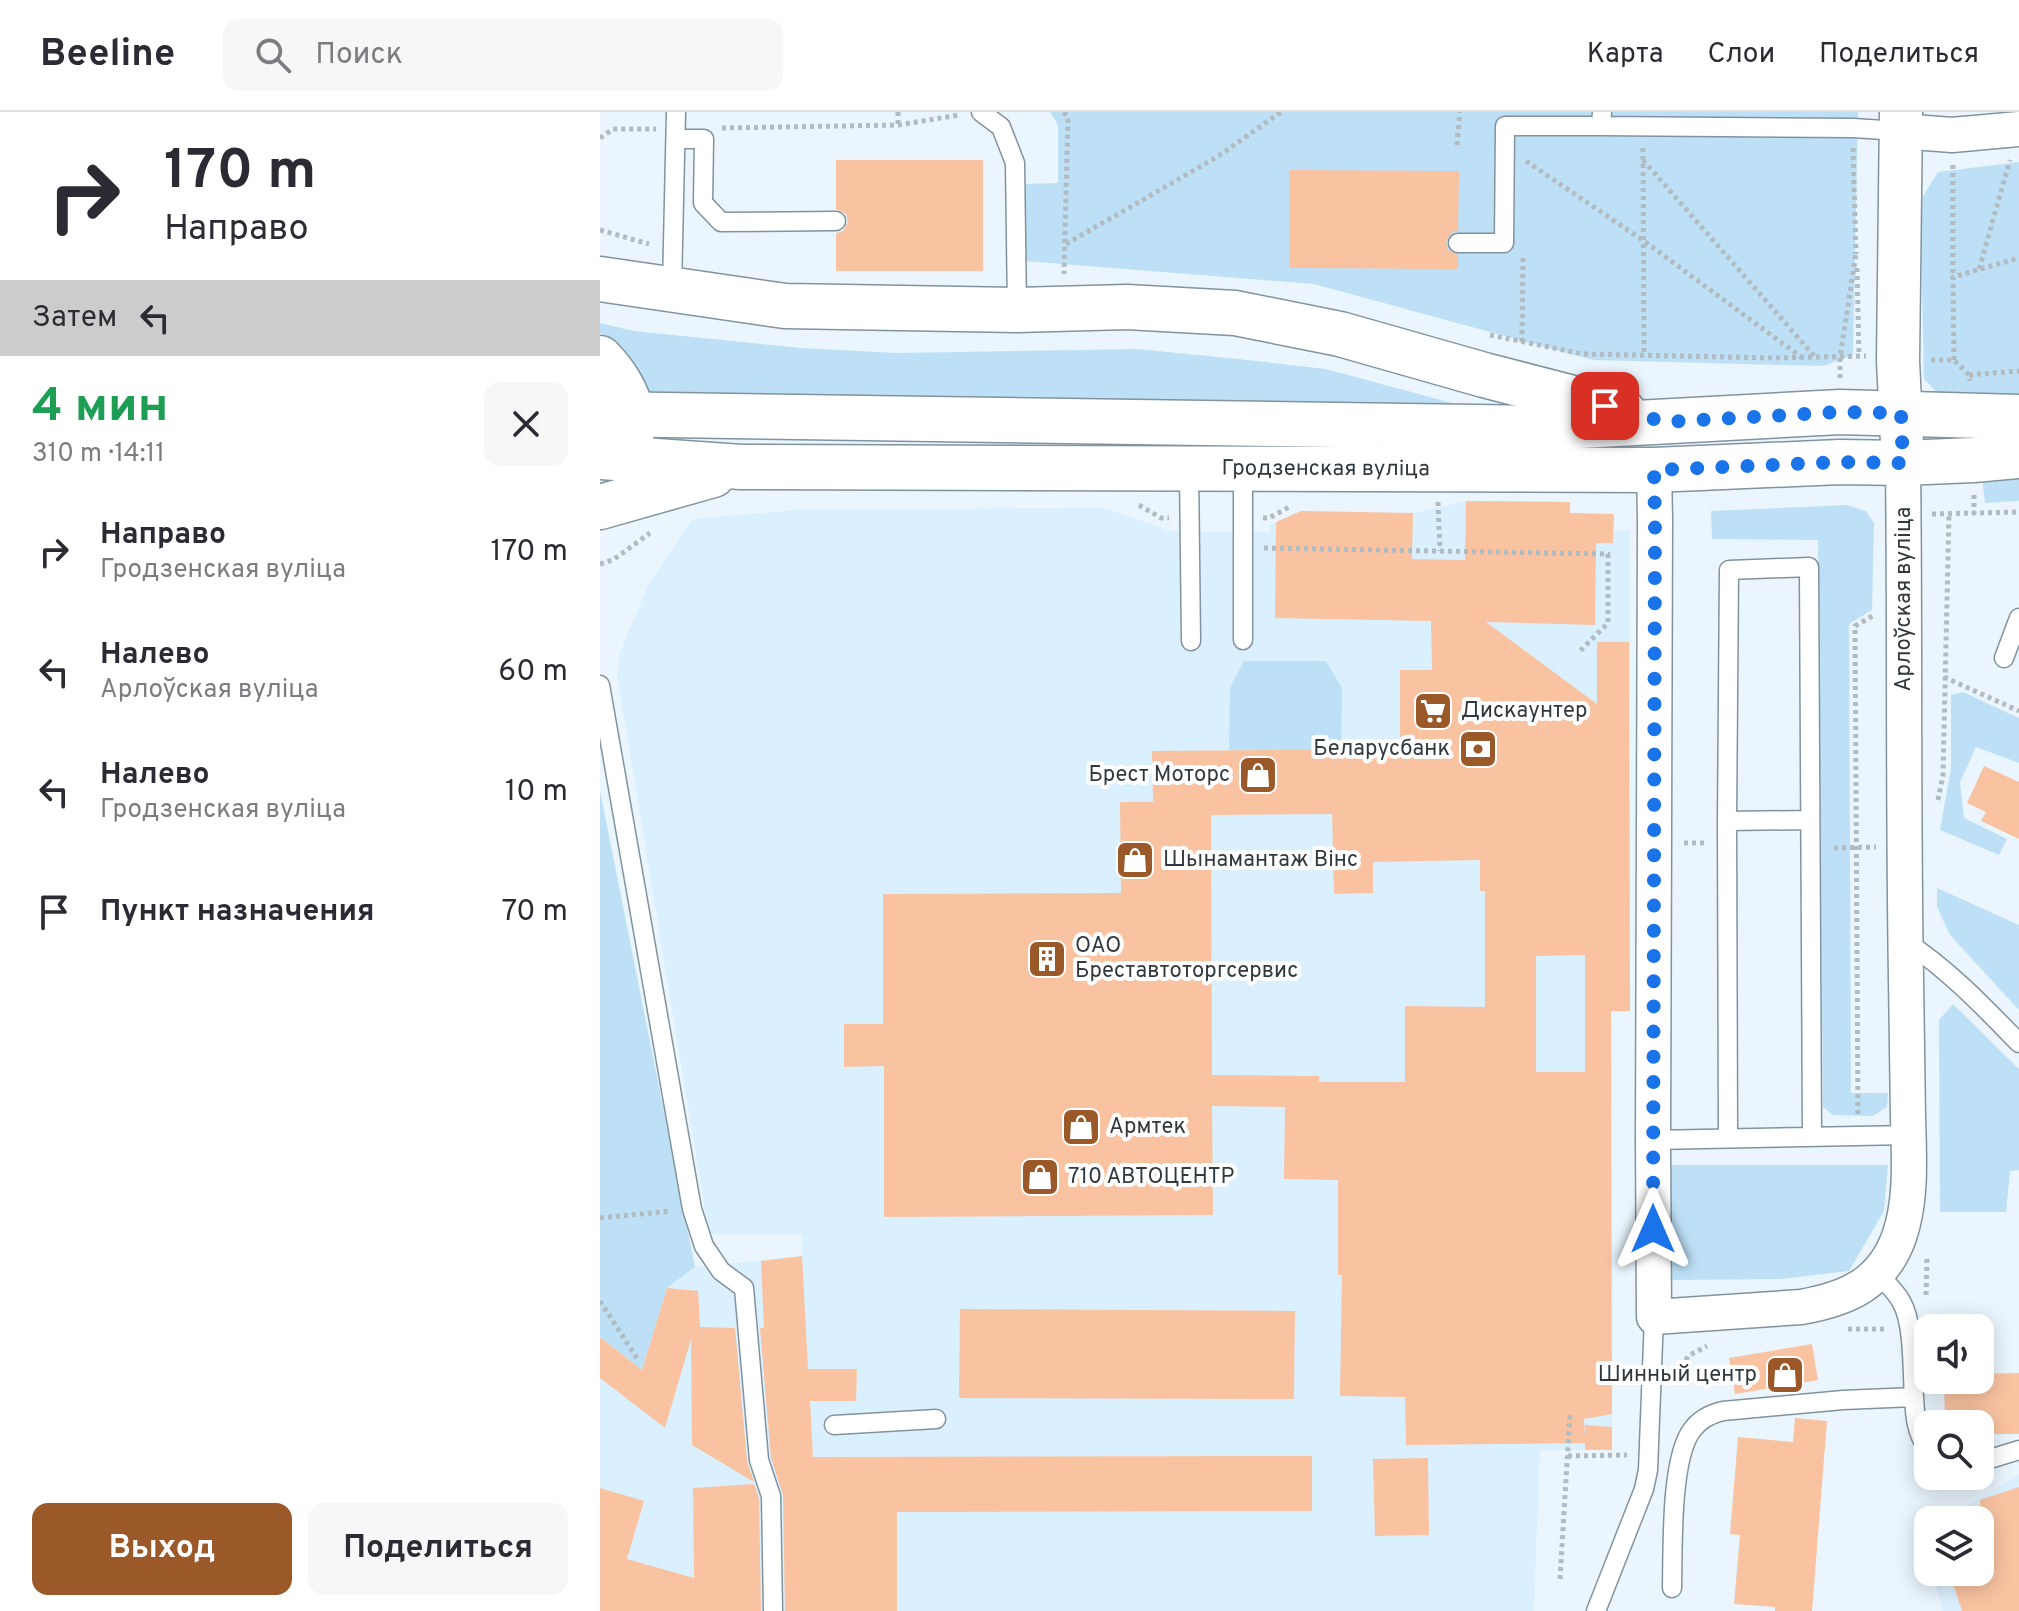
<!DOCTYPE html>
<html lang="ru">
<head>
<meta charset="utf-8">
<style>
  :root { --surface:#fff; --page:#f7f7f7; --text:#2b2b33; --muted:#7c7c81; --line:#e1e1e2; --accent:#9b5828 }
  body { margin:0; font-family:Overpass,sans-serif; background:var(--page); color:var(--text); height:100vh; display:flex; flex-direction:column; font-size:30px; white-space:nowrap }
  * { box-sizing:border-box; margin:0 }
  p { font-size:26px; color:var(--muted) }
  .icon { flex:none; width:44px; height:44px; fill:none; stroke:currentColor; stroke-width:2; stroke-linecap:round; stroke-linejoin:round }
  .map { position:relative; flex:1; overflow:hidden }
  .details { display:flex; flex-direction:column; background:var(--surface); width:600px }
  .details>* { flex:none }
  .top-card { background:#fff; color:var(--text); overflow:hidden }
  .tools { position:absolute; left:1314px; top:1202px; display:grid; gap:16px }
  .tools a { display:grid; place-items:center; width:80px; height:80px; border-radius:16px; background:var(--surface); box-shadow:0 4px 20px #0003; font-size:40px }
  .pin { position:absolute; display:grid; place-items:center; width:68px; height:68px; color:#fff; margin:-34px; border-radius:16px; box-shadow:0 4px 12px #0006 }
  .me { position:absolute; width:88px; margin:-44px; rotate:0deg; stroke-linejoin:round; filter:drop-shadow(0 0 6px #0008) }
  .turn { display:flex; align-items:center; gap:28px; height:168px; padding:0 32px; font-size:36px }
  .turn .icon { width:104px; height:104px; stroke-width:2.5 }
  .turn b { display:block; font-size:56px; line-height:68px }
  .then { display:flex; align-items:center; height:76px; padding:0 32px; background:#0003; gap:16px; font-size:30px }
  .round { display:grid; place-items:center; flex:none; width:84px; height:84px; border-radius:16px; background:var(--page) }
  .headline { display:flex; align-items:center; justify-content:space-between; height:136px; padding:0 32px }
  h1 { font-size:48px; font-weight:700; line-height:60px; color:#1e9e55 }
  .primary-button { display:flex; gap:16px; margin-top:auto; padding:16px 32px }
  .primary-button a { flex:1; height:92px; border-radius:16px; background:var(--accent); color:#fff; font-size:32px; font-weight:700; line-height:92px; text-align:center }
  .primary-button a+a { background:var(--page); color:var(--text) }
  ul { padding:0; list-style:none }
  li { display:flex; align-items:center; gap:24px; height:120px; padding:0 32px }
  li div { flex:1 }
  li b { display:block; font-size:30px }
  li em { font-style:normal }
  header { display:flex; align-items:center; gap:48px; box-sizing:border-box; height:112px; padding:0 40px; background:var(--surface); border-bottom:2px solid var(--line) }
  header strong { font-size:38px }
  nav { display:flex; gap:44px; margin-inline-start:auto; font-size:28px }
  .search { width:560px; height:72px; background:var(--page); display:flex; align-items:center; gap:20px; box-sizing:border-box; padding:0 28px; border-radius:16px; color:var(--muted); font-size:30px }
  main { display:flex; flex:1; min-height:0 }
  .map>svg:first-child { display:block }
  .built { fill:#dbf0fe }
  .green { fill:#bee0f7 }
  .building { fill:#f9c3a1; fill-rule:evenodd }
  .lines { fill:none; stroke-linecap:round; stroke-linejoin:round }
  .service-casing { stroke:#81939f; stroke-width:21 }
  .minor-casing { stroke:#81939f; stroke-width:37 }
  .tertiary-casing { stroke:#81939f; stroke-width:45 }
  .secondary-casing { stroke:#81939f; stroke-width:47 }
  .path { stroke:#b1bbc2; stroke-width:5; stroke-dasharray:4 4; stroke-linecap:butt }
  .service { stroke:#fff; stroke-width:18 }
  .minor { stroke:#fff; stroke-width:34 }
  .tertiary { stroke:#fff; stroke-width:42 }
  .secondary { stroke:#fff; stroke-width:44 }
  .route { stroke:#1a73e8; stroke-width:14; stroke-dasharray:0 25.2 }
  .labels { text-anchor:middle; dominant-baseline:central; stroke-width:8; stroke-linejoin:round; paint-order:stroke }
  .street-label { font-size:22px; fill:#31393e; stroke:#fff }
  .poi-label { font-size:22px; fill:#31393e; stroke:#fff; text-anchor:start }
</style>
</head>
<body>
<header>
<strong>Beeline</strong>
<div class="search"><svg class="icon" aria-label="search" viewBox="0 0 24 24"><circle cx="10" cy="10" r="6"/><path d="M15 15l6 6"/></svg>Поиск</div>
<nav><a>Карта</a><a>Слои</a><a>Поделиться</a></nav>
</header>
<main>
<section class="details">
<div class="top-card">
<div class="turn"><svg class="icon" aria-label="right" viewBox="0 0 24 24"><path d="M7 20v-9h11M14 6l5 5-5 5"/></svg><div><b>170 m</b>Направо</div></div>
<div class="then">Затем<svg class="icon" aria-label="left" viewBox="0 0 24 24"><path d="M17 20v-9H6M10 6l-5 5 5 5"/></svg></div>
</div>
<div class="headline"><div><h1>4 мин</h1><p>310 m · 14:11</p></div><a class="round"><svg class="icon" aria-label="close" viewBox="0 0 24 24"><path d="M6 6l12 12M18 6L6 18"/></svg></a></div>
<ul>
<li><svg class="icon" aria-label="right" viewBox="0 0 24 24"><path d="M7 20v-9h11M14 6l5 5-5 5"/></svg><div><b>Направо</b><p>Гродзенская вуліца</p></div><em>170 m</em></li>
<li><svg class="icon" aria-label="left" viewBox="0 0 24 24"><path d="M17 20v-9H6M10 6l-5 5 5 5"/></svg><div><b>Налево</b><p>Арлоўская вуліца</p></div><em>60 m</em></li>
<li><svg class="icon" aria-label="left" viewBox="0 0 24 24"><path d="M17 20v-9H6M10 6l-5 5 5 5"/></svg><div><b>Налево</b><p>Гродзенская вуліца</p></div><em>10 m</em></li>
<li><svg class="icon" aria-label="arrive" viewBox="0 0 24 24"><path d="M6 21V4h12l-3 4 3 4H6"/></svg><div><b>Пункт назначения</b></div><em>70 m</em></li>
</ul>
<div class="primary-button"><a>Выход</a><a>Поделиться</a></div>
</section>
<div class="map">
<svg width="1419" height="1499" viewBox="0 0 1419 1499">
  <rect width="100%" height="100%" fill="#eaf5fd"/>
  <path class="built" d="M866 389 970 390V401L1014 402 1013 419 1030 418V899L1011 900 1012 1338H940L934 1499H0V1225L42 1258 67 1176 95 1155 202 1144V1122H109L17 563 19 543 48 473 92 407 196 398 505 396 568 418 589 420H669L670 413 701 399 813 401Z
    M1419 1362V1499H1343L1332 1460H1380V1408H1345Z"/>
  <path class="green" d="M450 0H1258L1253 243 1223 254 993 248 714 172 424 149 423 72 458 71V13Z
    M1419 50V291L1346 290 1324 267 1320 89 1338 60Z
    M0 211 34 219 200 236 297 241 537 237 638 247 726 257 933 313 45 285C36 257 29 233 0 221Z
    M1419 363V389L1385 391 1382 365Z
    M1247 393 1266 399 1274 411 1272 498 1249 512 1251 981H1288L1287 995 1273 1004 1233 1003 1223 995 1218 428 1112 427 1111 399Z
    M644 549H726L742 576 741 638H629L630 576Z
    M1363 580 1419 606V651L1376 635 1360 670 1364 706 1407 727 1399 743 1340 718 1351 656V583Z
    M0 679 95 1155 67 1176 42 1258 0 1225Z
    M1337 776 1419 813V898L1350 823 1337 795Z
    M1353 892 1419 957V1058L1410 1059 1406 1100H1340L1339 908Z
    M1070 1053H1288L1284 1099 1249 1159 1181 1167 1072 1168Z"/>
  <path class="building" d="M236 48H383V159H236V121L243 119 248 110 246 102 236 97Z
    M689 58 859 59 858 119 851 121 846 130 848 138 858 143V157L689 156Z
    M866 389 970 390V401L1014 402 1013 431H996L995 513 886 510 997 592V530H1029L1030 899H1011L1012 1302 984 1307 985 1326V1313L1012 1315V1338H985V1331L806 1333 805 1285 740 1284 742 1163H738V1068L684 1067 685 995 612 994 613 1103 284 1105V954L244 955V912H283V782L521 781 520 690H553L552 639 800 637V558H832L831 509 675 506 676 410 701 399 813 401 812 447 865 448ZM732 702 734 782 773 781V750L880 748V779H885V895L805 894V970H719V964L612 963 611 703ZM985 843V960H936V844Z
    M1384 654 1419 670V727L1381 709 1386 700 1367 691Z
    M202 1144 208 1257H257L256 1289H210L213 1345 712 1344V1399L297 1400V1499H185L183 1383 171 1346 160 1216H164L161 1149Z
    M67 1176 98 1179 100 1215 135 1216 147 1349 154 1370 92 1333 91 1227 65 1316 0 1266V1225L42 1258Z
    M360 1197 695 1199 694 1287 359 1286Z
    M1212 1232 1218 1268 1135 1282 1129 1246Z
    M1419 1261V1322H1380V1312H1345L1344 1268H1380V1262Z
    M1195 1306 1227 1309 1212 1499H1175V1495L1134 1492 1140 1423 1130 1422 1138 1325 1193 1330Z
    M828 1346 829 1423 775 1424 773 1347Z
    M154 1372 159 1386 161 1499H0V1376L44 1389 27 1447 94 1466 93 1376Z
    M1419 1375V1499H1362L1349 1460H1380V1388Z"/>
  <g class="lines">
    <defs>
      <path id="service" d="M381 0 401 15 415 51 417 198
        M1002 0 1001 14 1253 16 1300 19
        M76 27H104L103 91 121 110 236 109
        M858 131H904L905 14H1001
        M72 176 76 0
        M589 357 591 529
        M643 357V528
        M1404 546 1419 506
        M0 573 92 1097 104 1134 121 1159 144 1176 159 1348 171 1384 173 1499
        M1127 709 1210 708
        M1305 829C1349 858 1383 894 1419 931
        M1128 1026 1127 709 1129 458 1209 455 1212 1024
        M1053 1028 1308 1023
        M1278 1162C1286 1171 1296 1179 1302 1191 1314 1213 1312 1259 1314 1285
        M234 1313 336 1307
        M1380 1350 1419 1338
        M1072 1476C1073 1438 1070 1347 1092 1318 1100 1307 1110 1302 1123 1299L1243 1288 1314 1285C1315 1304 1316 1321 1328 1337
        M996 1499 1044 1377 1048 1358 1054 1205"/>
      <path id="minor" d="M1300 19 1352 23 1419 17
        M1054 358 1055 407 1053 1028 1054 1205 1201 1195C1247 1187 1282 1172 1299 1125 1312 1088 1309 1045 1308 1005 1307 959 1307 912 1306 866 1303 694 1305 522 1303 351"/>
      <path id="tertiary" d="M1301 0 1298 249 1303 351"/>
      <g id="secondary">
        <path d="M0 167 185 194 417 198 527 195 635 201 740 222 884 263 1023 299"/>
        <path d="M0 246C14 260 29 282 32 303 33 311 31 321 31 330"/>
        <path d="M0 302 942 316 1240 300 1419 305"/>
        <path id="s1" d="M0 345 141 355 1054 358 1240 350 1303 351 1373 348 1419 344"/>
        <path d="M0 395 113 363"/>
      </g>
    </defs>
    <use href="#service" class="service-casing"/>
    <use href="#minor" class="minor-casing"/>
    <use href="#tertiary" class="tertiary-casing"/>
    <use href="#secondary" class="secondary-casing"/>
    <path class="path" d="M298 0V13
      M464 0 468 6 464 162
      M122 16 298 13 359 3
      M0 26 13 17H56
      M857 33 860 0
      M1043 36 1044 243
      M1253 36 1256 142
      M1043 48 1215 245
      M926 49 1044 129 1201 245
      M1353 53V165
      M0 118 49 132
      M466 132 617 45 681 0
      M1257 156 1259 243
      M1379 157 1410 48
      M890 223 983 242 1174 246 1266 244
      M922 230 923 143
      M1331 248H1354L1369 263 1370 269
      M1354 248 1353 165 1419 146
      M1369 263 1419 259
      M1240 266V245L1256 142
      M1374 383V402
      M838 390 840 439
      M539 393 561 406H569
      M1332 402 1419 400
      M663 406H669L691 394
      M664 436 1008 442V511L979 540
      M0 452 13 448 50 421
      M1344 565 1419 599
      M1338 688 1343 663 1349 402
      M1084 731H1106
      M1234 736 1276 735
      M1258 1002 1255 514 1274 503
      M0 1106 71 1099
      M1326 1183 1327 1145
      M0 1189 38 1248
      M1248 1217H1286
      M1076 1270 1088 1244 1107 1234
      M968 1344 1027 1343
      M960 1467 970 1301"/>
    <use href="#service" class="service"/>
    <use href="#minor" class="minor"/>
    <use href="#tertiary" class="tertiary"/>
    <use href="#secondary" class="secondary"/>
  </g>
  <g class="lines">
    <path class="route" d="M1005 294 1065 310 1240 300 1301 301 1303 351 1240 350 1054 358 1055 407 1053 1117"/>
  </g>
  <defs>
    <symbol id="supermarket-square" viewBox="-11 -11 22 22"><rect x="-9" y="-9" width="18" height="18" rx="4" fill="#9b5828" stroke="#fff"/><path d="M-6-5.5h2.5l.6 2H6L4.5 2H-2.5L-4.4-4H-6ZM-1.5 3.2a1.3 1.3 0 1 0 .1 0ZM3 3.2a1.3 1.3 0 1 0 .1 0Z" fill="#fff"/></symbol>
    <symbol id="bank-square" viewBox="-11 -11 22 22"><rect x="-9" y="-9" width="18" height="18" rx="4" fill="#9b5828" stroke="#fff"/><path d="M-6-4H6V4H-6ZM0-2.3a2.3 2.3 0 1 0 0 4.6a2.3 2.3 0 1 0 0-4.6Z" fill="#fff"/></symbol>
    <symbol id="shop-square" viewBox="-11 -11 22 22"><rect x="-9" y="-9" width="18" height="18" rx="4" fill="#9b5828" stroke="#fff"/><path d="M-5-2.5h2.3a2.7 3.5 0 0 1 5.4 0H5L5.5 6h-11ZM-1.5-2.5h3a1.5 2.3 0 0 0-3 0Z" fill="#fff"/></symbol>
    <symbol id="building-square" viewBox="-11 -11 22 22"><rect x="-9" y="-9" width="18" height="18" rx="4" fill="#9b5828" stroke="#fff"/><path d="M-4-6H4V6H1V3H-1V6H-4ZM-2.5-4.3h1.7v1.8h-1.7ZM.8-4.3h1.7v1.8H.8ZM-2.5-1h1.7V.8h-1.7ZM.8-1h1.7V.8H.8Z" fill="#fff"/></symbol>
  </defs>
  <g fill-rule="evenodd">
    <use href="#supermarket-square" x="811" y="577" width="44" height="44"/>
    <use href="#bank-square" x="856" y="615" width="44" height="44"/>
    <use href="#shop-square" x="636" y="641" width="44" height="44"/>
    <use href="#shop-square" x="513" y="726" width="44" height="44"/>
    <use href="#building-square" x="425" y="825" width="44" height="44"/>
    <use href="#shop-square" x="459" y="993" width="44" height="44"/>
    <use href="#shop-square" x="418" y="1043" width="44" height="44"/>
    <use href="#shop-square" x="1163" y="1241" width="44" height="44"/>
  </g>
  <g class="labels">
    <g class="street-label">
      <text stroke="none"><textPath href="#s1" startOffset="726">Гродзенская вуліца</textPath></text>
      <text transform="translate(1304 487) rotate(-90)">Арлоўская вуліца</text>
    </g>
    <g class="poi-label">
      <text x="861" y="599">Дискаунтер</text>
      <text x="850" y="637" text-anchor="end">Беларусбанк</text>
      <text x="630" y="663" text-anchor="end">Брест Моторс</text>
      <text x="563" y="748">Шынамантаж Вінс</text>
      <text x="475" y="834">ОАО<tspan x="475" dy="25">Бреставтоторгсервис</tspan></text>
      <text x="509" y="1015">Армтек</text>
      <text x="468" y="1065">710 АВТОЦЕНТР</text>
      <text x="1157" y="1263" text-anchor="end">Шинный центр</text>
    </g>
  </g>
</svg>
<div class="tools">
<a><svg class="icon" aria-label="sound" viewBox="0 0 24 24"><path d="M4 9h4l5-4v14l-5-4H4zM17 9q2 3 0 6"/></svg></a>
<a><svg class="icon" aria-label="search" viewBox="0 0 24 24"><circle cx="10" cy="10" r="6"/><path d="M15 15l6 6"/></svg></a>
<a><svg class="icon" aria-label="layers" viewBox="0 0 24 24"><path d="M12 4l9 5-9 5-9-5zM3 14l9 5 9-5"/></svg></a>
</div>
<div class="pin" style="left:1005px;top:294px;background:#d93025"><svg class="icon" aria-label="arrive" viewBox="0 0 24 24"><path d="M6 21V4h12l-3 4 3 4H6"/></svg></div>
<svg class="me" style="left:1053px;top:1117px" viewBox="-20 -20 40 40"><path d="M0-17L14 15 0 8-14 15z" fill="#1a73e8" stroke="#fff" stroke-width="4"/></svg>
</div>
</main>
</body>
</html>
